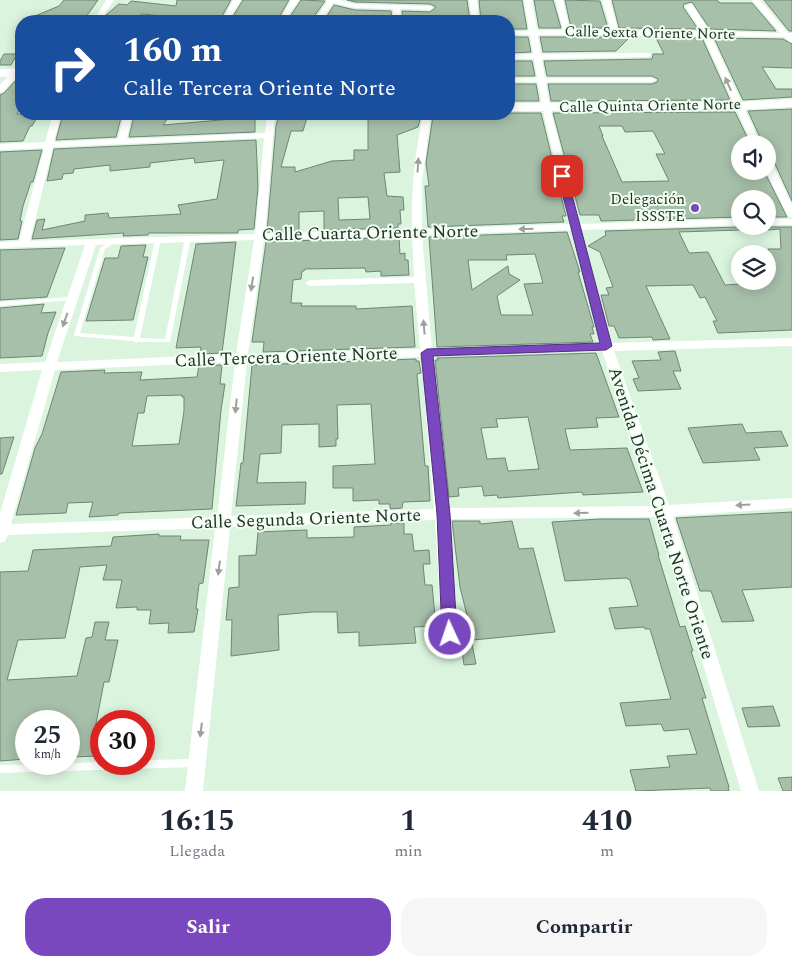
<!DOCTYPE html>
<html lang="es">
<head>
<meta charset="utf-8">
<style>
  :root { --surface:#fff; --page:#f6f6f7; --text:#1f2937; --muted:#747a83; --accent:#7947be }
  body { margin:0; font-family:Spectral,serif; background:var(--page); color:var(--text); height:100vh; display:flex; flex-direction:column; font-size:19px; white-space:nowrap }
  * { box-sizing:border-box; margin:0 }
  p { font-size:16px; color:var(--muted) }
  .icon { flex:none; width:28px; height:28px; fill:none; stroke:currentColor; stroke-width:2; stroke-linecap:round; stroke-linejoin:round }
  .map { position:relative; height:791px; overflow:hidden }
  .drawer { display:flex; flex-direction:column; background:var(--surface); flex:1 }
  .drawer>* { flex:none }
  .guide { position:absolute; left:15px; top:15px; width:500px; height:105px; border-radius:20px; box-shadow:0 2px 12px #0003; background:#1a4fa0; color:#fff; overflow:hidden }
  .controls { position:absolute; left:731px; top:135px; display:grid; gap:10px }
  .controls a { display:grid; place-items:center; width:45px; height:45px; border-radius:50%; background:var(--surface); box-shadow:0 2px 12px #0003; font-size:25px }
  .speed { position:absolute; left:15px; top:710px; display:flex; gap:10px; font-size:25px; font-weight:700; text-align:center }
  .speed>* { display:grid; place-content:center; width:65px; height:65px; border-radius:50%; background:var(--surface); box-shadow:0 2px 12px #0003; line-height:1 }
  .speed small { font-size:12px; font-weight:400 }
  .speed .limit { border:8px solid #d22; background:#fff; color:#111 }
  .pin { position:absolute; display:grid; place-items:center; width:42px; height:42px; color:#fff; margin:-21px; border-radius:10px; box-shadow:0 2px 8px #0006 }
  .me { position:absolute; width:55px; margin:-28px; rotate:357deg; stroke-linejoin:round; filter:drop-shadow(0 0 4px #0008) }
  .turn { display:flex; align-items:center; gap:18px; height:105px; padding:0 25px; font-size:22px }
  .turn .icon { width:65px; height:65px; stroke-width:2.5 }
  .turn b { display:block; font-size:35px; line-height:42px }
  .eta { display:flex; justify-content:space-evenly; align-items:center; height:85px; text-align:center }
  .eta b { font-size:30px; font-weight:700; line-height:35px }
  .button { display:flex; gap:10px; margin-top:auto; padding:10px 25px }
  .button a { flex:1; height:58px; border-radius:20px; background:var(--accent); color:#fff; font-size:20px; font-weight:700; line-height:58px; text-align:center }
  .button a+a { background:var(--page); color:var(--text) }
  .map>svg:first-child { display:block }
  .building { fill:#a7c0aa; stroke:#6f8672; fill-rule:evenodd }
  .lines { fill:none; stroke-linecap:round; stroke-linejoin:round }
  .lane { fill:#fff; fill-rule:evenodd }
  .street { fill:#fff; fill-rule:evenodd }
  .secondary { fill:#fff; fill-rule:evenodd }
  .oneway { fill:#9da19e }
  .route { fill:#7947be; stroke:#4f2e7c }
  .poi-dot { fill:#7947be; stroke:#effef1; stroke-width:2 }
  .labels { text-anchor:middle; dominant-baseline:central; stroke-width:4; stroke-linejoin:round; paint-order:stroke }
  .far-street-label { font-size:15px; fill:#252f27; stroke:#effef1 }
  .far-poi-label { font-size:15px; fill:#252f27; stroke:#effef1; text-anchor:end }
  .street-label { font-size:18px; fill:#252f27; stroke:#effef1 }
</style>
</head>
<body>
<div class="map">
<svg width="792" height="791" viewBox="0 0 792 791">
  <rect width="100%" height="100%" fill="#daf4de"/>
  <path class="building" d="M64 0H98L83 21H23L59 6Z
    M177 0H231L220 20 199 18 196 20 143 14 129 19 106 15 119 4 127 5 131 1 176 6Z
    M243 0H289L277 21H230Z
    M301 0 325 1 313 18H310L309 21H287Z
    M347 0H467L470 21H403L402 11 430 12 436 7 430 4 355 2Z
    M479 0H522L527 29H509V21H481Z
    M534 0H553L561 28H539Z
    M565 0 600 1 608 28H571Z
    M612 0H717L720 3H752L776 31 710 29 692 2 684 4 683 7 698 29 619 28Z
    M764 0H792V31H789Z
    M334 5 355 10 391 11 392 21H333L334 19H325Z
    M509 37H528L531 52 509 53Z
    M540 37H630L616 51 543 52Z
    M656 38H702L730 100 551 101 548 84H652L657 82 658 79 652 76H547L544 61 652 59 653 54H664Z
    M714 38 783 39 792 44V68L762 67 776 89H792V97L743 100Z
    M4 54H17L11 65H0V61Z
    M509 61H532L535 76H509Z
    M18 78H21V106L17 114H39L32 126H30L23 141 0 142V95L4 93Z
    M509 84H536L539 101H509Z
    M792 109V201L775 164 768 155V144H763L748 111Z
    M735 112 750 143H740V171H764L787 217H768V199H740V217L601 221 599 215H580L553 113ZM599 126H622L625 132 653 131 665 154H656L669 181 622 182 602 136H603Z
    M509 113H541L566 216H562L564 222 428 227 425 186H429L426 163 433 116 497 118 496 114Z
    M63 114H122L116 137 56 140Z
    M150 114H171L163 125 255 117V132L129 137 134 116 148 117Z
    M279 114H308L303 131H291L281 167H295V172L332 161 354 160V150H368V114H417L416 116H421L418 127 397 135 400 172 384 173 387 196 403 197 404 210H400L401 224H398V228L324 230V211L299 212V231L267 232 276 126ZM368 197 370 219 339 220 338 198Z
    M256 140 258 187 254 229 238 230V233H149L148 235 123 236 124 233 32 239 37 220 45 219 42 230 85 221V215L108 213 109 218 181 214 178 205 217 199 224 160 195 163 194 158 150 163V167L110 171V165L74 169 73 173 63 174 62 179 47 181 54 149Z
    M42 150 33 182H31L23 206 20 221H22L18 239 0 240V152Z
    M740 227V230L679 232 689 253 708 252 725 285 768 282V249H781L780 229 768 230V227H792V330L718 333 713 321H717L705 297 700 298 693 285 646 286 670 339 653 340 652 337 619 338 614 326H609L601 295H609L606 288 613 287 600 252 588 246 606 235 605 231Z
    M567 232 580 272H578L594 327H592L594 334H590L593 342 437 347 429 237ZM535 254 543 283 524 284 533 315H501L497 296 520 280 509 274 508 266 472 290 468 260H507L506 255Z
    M399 237 400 254 405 253V260H408L409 275 381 276V271L366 272 365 268 305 269 304 271H302L301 279 293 280 291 303H302L301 306H356V309L412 306 415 347 263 352 264 342H252L266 242Z
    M236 242 222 353 200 354 201 347 176 348 196 244Z
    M146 245 143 257H148L133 320 86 321 105 258H118L121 246Z
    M65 248 47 297 0 300V250Z
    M44 304 41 313 56 312 48 333 42 356 0 358V308Z
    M675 351 681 371H673L681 389 638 391 633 379 639 378 632 361 661 360 658 352Z
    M596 353 619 417 596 418 598 427 565 429 570 450 627 448 643 492 583 495 582 492 498 498 497 495 484 496 482 486 458 488 459 496 449 497 435 360H438L437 358ZM528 417 539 469 508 471 505 458 487 459 481 428 498 427 496 419Z
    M416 359V361H419L421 373 417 374 425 466H428L430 501 403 502 402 508 390 509V504H379V500L353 501V488H333V466L375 464 371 404 337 405 338 439H336V446L319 447V424L282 425 281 453 260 454 257 483 306 482 305 504 236 506 241 463H243L252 365Z
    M221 365 222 366 220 384H225L221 410 212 509 119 513 118 515 89 517 93 502 68 503 66 513 16 515 35 448 42 434 61 372 105 370 104 373 142 372 140 380 197 377 199 365ZM182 395V397H184V411L179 444 132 446 138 413H144L147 396Z
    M742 424 746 433 781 431 788 446 754 448 760 460 703 463 688 428Z
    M14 437 2 474H0V438Z
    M792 512V587L742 590 754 621 722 622 711 591H700L676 518Z
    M600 519H649L659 555H658L680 627 685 626 693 651H691L706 698H702L729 787H728L729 791H711L710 788 636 791 630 770 670 767 667 756 697 754 689 729 664 731 661 724 626 726 620 703 671 699 650 629H645L644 627 615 629 609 608 638 606 630 580 626 578 565 581 552 522Z
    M452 521H480V524L512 521 519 549 533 548 555 632 473 640 460 587Z
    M391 523H404V534H412L414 551 429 550 430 564H423L425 585H432L436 626 414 627 416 643 359 646V632L338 633 337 612H313L278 615 279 650 231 656 232 620H226L229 588 239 587V556L256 555 258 532 307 530V538L354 537V527L391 525Z
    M159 534V536H181L180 540H209L203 583 199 584 196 609H198L194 632 168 633 169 623 149 624 151 610H137V607L116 608 122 580H103L107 565 80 567 65 638 18 640 7 680 77 676 86 638 92 637 95 622H109L105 640H118L109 682H104L95 729H101V756L69 757V721H26V759L0 761V572L28 571 33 550 111 546 113 537Z
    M461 644H472L476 664 464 665Z
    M773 706 780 726 748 727 742 708Z
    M792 777V791H783L778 778Z"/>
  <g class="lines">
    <path class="lane" d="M188 236 191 238 170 342H139L136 343 133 341 75 336 74 335 100 248 115 238 117 239V241L105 249 80 333 134 337 155 239 158 237 161 239 140 338 165 339 185 238Z
      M72 297 75 299 74 300 0 306V302Z
      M196 759 199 760 200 763 199 766 196 767 0 773V765L69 764V763L101 762V764H144V760Z"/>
    <path class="street" d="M106 0H114L100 21H94Z
      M233 0H241L228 21H222Z
      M291 0H299L285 21H279Z
      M326 0H339L355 4 430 6 434 8 430 10 400 9 401 21H394L393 9 355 8 333 3 321 21H314L327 1Z
      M469 0H477L479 21H472Z
      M524 0H532L537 30H563L555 0H563L570 30H611L602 0H610L618 30 701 31 685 6 689 4H692L709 31 780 33 752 0H760L788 33H792V42H790L784 37 711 36 761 144H752L703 36 538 35 541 54 648 53 652 55 648 57 542 59 545 78H652L656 80 652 82H546L550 107 580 224 740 219V225L582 230 611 343 792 338V346L614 351 669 505 792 498V508L673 516 759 791H741L659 517 449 519 458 634 456 639 450 641 444 639 442 634 435 520 230 527 203 791H185L215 528 8 535 5 541 0 543V513L42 370 0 372V364L45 362 85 245 0 248V242L19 241 44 148 0 150V144L45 142 53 114H61L54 142 118 139 124 114H132L127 139 265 133 267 114H275L265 234 412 229C411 190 415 152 423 114H431L422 182V229L570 224 542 107 538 82H509V78H537L534 59H509V55L533 54 530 35H509V31H529ZM264 138 255 234 30 241 53 147ZM572 230 600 344 432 349 422 235ZM412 235 414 277 310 280 305 283 310 286 414 283 420 349 248 354 264 240ZM254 240 236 354 57 362 96 245ZM602 351 655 506 448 508 433 356ZM421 357 434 509 231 516 247 362ZM235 362 217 517 11 524 55 370Z
      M14 70 21 72 3 92H0V85Z
      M768 162 773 165 792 205V218L787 215 766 171Z
      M768 219H792V225H768Z"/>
    <path class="secondary" d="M21 68V76L0 77V69Z
      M792 99V107L738 110 509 111V103L738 102Z"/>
  </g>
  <defs><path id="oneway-solid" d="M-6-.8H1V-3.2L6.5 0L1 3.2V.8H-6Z" transform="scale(1.25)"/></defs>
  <g class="oneway">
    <use href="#oneway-solid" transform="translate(728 84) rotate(-114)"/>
    <use href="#oneway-solid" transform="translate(418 165) rotate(-86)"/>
    <use href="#oneway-solid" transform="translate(526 229) rotate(178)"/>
    <use href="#oneway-solid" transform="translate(252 284) rotate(99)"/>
    <use href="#oneway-solid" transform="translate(65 320) rotate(109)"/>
    <use href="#oneway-solid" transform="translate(424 327) rotate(-95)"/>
    <use href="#oneway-solid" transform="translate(236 406) rotate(96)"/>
    <use href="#oneway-solid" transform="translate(743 505) rotate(176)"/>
    <use href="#oneway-solid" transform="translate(581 513) rotate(179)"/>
    <use href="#oneway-solid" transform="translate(219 568) rotate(97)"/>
    <use href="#oneway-solid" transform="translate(201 730) rotate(97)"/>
  </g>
  <path class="route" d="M562 173 567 176 612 346 606 350 433 356 450 514 457 634 455 639 450 641 444 639 442 634 437 514 421 353 427 349 600 343 558 176Z"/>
  <circle class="poi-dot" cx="695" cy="208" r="5"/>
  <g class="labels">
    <g class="far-street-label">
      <text transform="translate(650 33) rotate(1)">Calle Sexta Oriente Norte</text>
      <text transform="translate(650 106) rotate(-1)">Calle Quinta Oriente Norte</text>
    </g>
    <g class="far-poi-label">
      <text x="685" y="199">Delegación<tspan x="685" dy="17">ISSSTE</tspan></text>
    </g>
    <g class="street-label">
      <text transform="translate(370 233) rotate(-1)">Calle Cuarta Oriente Norte</text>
      <text transform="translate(286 357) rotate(-2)">Calle Tercera Oriente Norte</text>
      <text transform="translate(661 513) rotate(72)">Avenida Décima Cuarta Norte Oriente</text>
      <text transform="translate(306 519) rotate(-2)">Calle Segunda Oriente Norte</text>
    </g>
  </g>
</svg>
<div class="controls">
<a><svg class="icon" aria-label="sound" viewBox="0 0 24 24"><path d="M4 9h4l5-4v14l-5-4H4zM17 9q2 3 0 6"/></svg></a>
<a><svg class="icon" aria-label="search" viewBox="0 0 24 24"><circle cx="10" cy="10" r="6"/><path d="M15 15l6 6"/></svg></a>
<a><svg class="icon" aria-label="layers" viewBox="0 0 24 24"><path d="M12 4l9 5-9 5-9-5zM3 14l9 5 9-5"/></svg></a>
</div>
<div class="speed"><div>25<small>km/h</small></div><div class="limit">30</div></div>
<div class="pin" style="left:562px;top:176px;background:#d93025"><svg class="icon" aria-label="arrive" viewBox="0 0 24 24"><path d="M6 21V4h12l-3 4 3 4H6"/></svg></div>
<svg class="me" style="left:450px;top:634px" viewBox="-20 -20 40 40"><circle r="17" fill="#7947be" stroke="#fff" stroke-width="3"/><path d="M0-11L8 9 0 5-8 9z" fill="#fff"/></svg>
<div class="guide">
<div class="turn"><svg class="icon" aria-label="right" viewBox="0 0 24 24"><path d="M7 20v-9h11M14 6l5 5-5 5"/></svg><div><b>160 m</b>Calle Tercera Oriente Norte</div></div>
</div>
</div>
<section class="drawer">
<div class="eta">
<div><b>16:15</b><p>Llegada</p></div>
<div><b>1</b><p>min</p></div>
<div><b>410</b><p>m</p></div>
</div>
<div class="button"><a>Salir</a><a>Compartir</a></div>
</section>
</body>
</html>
